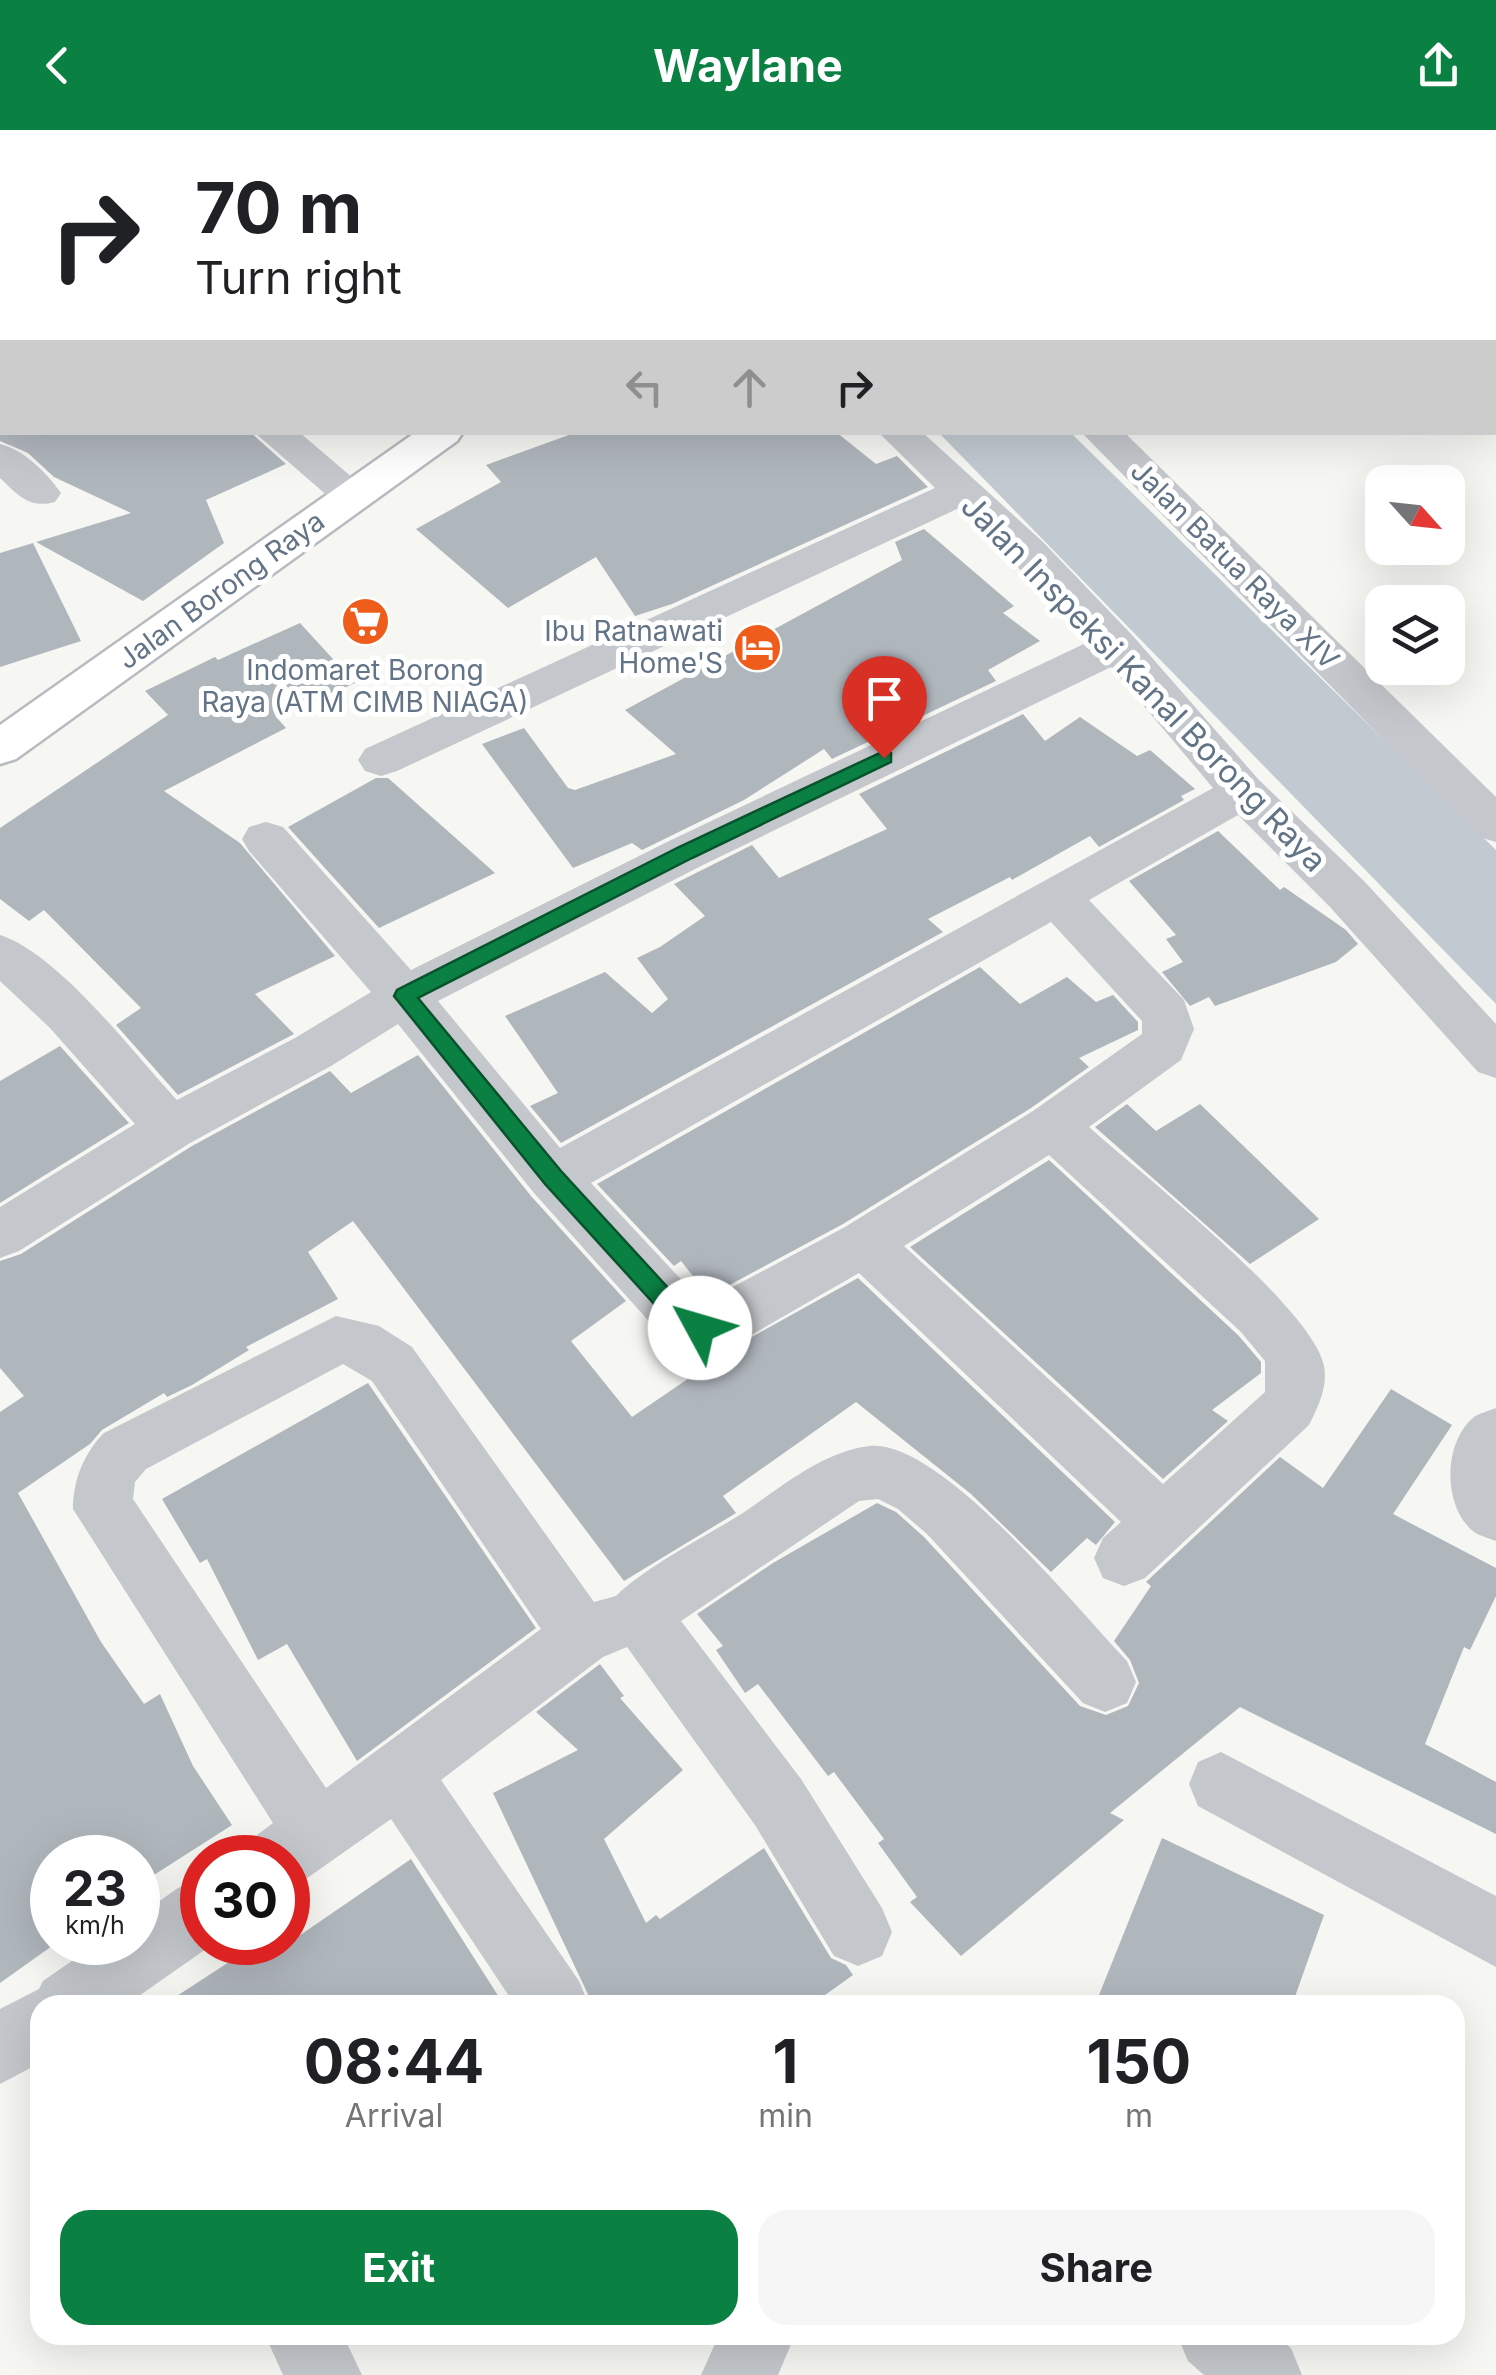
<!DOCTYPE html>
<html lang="en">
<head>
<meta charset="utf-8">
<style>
  :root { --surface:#fff; --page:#f6f6f6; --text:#202124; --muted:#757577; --accent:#0b8043 }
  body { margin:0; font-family:Inter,sans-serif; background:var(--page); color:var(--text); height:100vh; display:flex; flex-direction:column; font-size:38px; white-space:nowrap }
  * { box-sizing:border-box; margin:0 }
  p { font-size:32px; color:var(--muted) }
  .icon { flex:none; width:55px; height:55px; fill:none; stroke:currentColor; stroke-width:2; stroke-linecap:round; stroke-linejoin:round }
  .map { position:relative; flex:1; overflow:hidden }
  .sheet { position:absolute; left:30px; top:1865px; width:1435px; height:350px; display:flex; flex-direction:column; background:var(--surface); border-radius:30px; box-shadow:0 10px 40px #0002 }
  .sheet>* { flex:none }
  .top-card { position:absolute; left:0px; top:0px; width:1498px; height:305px; box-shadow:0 10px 40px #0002; background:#fff; color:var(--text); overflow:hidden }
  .needle { width:65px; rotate:117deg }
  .controls { position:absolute; left:1365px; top:335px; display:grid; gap:20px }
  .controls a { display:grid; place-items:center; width:100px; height:100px; border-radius:20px; background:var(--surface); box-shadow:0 10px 40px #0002; font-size:50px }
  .speed { position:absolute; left:30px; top:1705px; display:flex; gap:20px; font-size:50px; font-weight:700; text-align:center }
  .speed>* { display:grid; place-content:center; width:130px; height:130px; border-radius:50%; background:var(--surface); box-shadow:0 10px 40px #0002; line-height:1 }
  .speed small { font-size:25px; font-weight:400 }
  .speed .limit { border:15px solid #d22; background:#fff; color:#111 }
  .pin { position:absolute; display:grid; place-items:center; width:85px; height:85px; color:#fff; margin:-102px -42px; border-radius:50% 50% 50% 0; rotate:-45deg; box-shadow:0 0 10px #0007 }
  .pin .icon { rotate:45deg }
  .me { position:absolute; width:110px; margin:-55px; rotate:309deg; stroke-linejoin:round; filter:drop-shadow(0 0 8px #0008) }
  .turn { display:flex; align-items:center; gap:35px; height:210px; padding:0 30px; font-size:45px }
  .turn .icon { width:130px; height:130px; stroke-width:2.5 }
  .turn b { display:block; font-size:70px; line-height:85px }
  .lanes { display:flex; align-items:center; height:95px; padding:0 30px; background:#0003; justify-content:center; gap:50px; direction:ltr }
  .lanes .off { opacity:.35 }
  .eta { display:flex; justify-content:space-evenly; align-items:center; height:170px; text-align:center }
  .eta b { font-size:60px; font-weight:700; line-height:70px }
  .primary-button { display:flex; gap:20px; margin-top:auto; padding:20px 30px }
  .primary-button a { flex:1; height:115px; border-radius:30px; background:var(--accent); color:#fff; font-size:40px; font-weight:700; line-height:115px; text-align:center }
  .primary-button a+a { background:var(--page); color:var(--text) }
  header { display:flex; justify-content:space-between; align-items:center; height:130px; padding:0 30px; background:var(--accent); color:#fff; font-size:45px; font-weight:700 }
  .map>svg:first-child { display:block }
  .water { fill:#c0cad0 }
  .building { fill:#afb6bc }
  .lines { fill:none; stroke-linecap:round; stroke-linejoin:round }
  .major-casing { stroke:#b7bbbf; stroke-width:5 }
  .minor { fill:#c4c7cb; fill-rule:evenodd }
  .major { fill:#fff; fill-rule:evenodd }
  .route { fill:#0b8043; stroke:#07532c; stroke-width:2.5 }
  .labels { text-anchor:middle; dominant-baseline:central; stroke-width:10; stroke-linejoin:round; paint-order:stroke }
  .far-street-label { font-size:28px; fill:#637486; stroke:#fff }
  .far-poi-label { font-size:28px; fill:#637486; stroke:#fff; text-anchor:end }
  .street-label { font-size:32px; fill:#637486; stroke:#fff }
</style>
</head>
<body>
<header><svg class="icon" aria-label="back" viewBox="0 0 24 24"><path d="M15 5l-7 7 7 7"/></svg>Waylane<svg class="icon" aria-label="share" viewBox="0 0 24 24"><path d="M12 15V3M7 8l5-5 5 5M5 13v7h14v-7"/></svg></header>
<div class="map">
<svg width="1496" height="2245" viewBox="0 0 1496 2245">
  <rect width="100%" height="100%" fill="#f6f6f3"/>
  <path class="water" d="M939 303H1071L1496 720V874Z"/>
  <path class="building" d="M0 302H250L286 334 206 370 224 413 143 471 36 412 131 383 54 347 28 323 0 311Z
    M577 302H836L876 334 897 326 928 357 672 474 635 486 596 427 508 478 416 399 501 352 486 335Z
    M924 399 1014 476 1003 483 1040 511 988 540 996 551 832 629 824 619 744 670 642 720 632 713 573 738 482 614 524 598 568 658 575 660 676 624 625 580 902 430 895 412Z
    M33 413 81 511 0 537V423Z
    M300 493 355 553 277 588 286 598 164 661 240 713 335 826 255 864 294 904 178 965 116 895 141 878 44 780 29 791 0 769V698L168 585 145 561 215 527 218 530Z
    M1023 584 1045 611 1080 587 1137 626 1150 620 1195 659 1181 666 1184 670 1099 717 1090 706 1012 750 1010 747 928 789 943 802 561 1013 530 976 558 963 505 886 605 842 652 883 668 869 637 828 660 817 705 786 674 754 752 715 779 748 887 699 859 664Z
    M376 648H388L495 743 379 798 288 697Z
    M1218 701 1280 760 1284 757 1346 800 1358 814 1336 832 1215 876 1209 867 1190 876 1162 842 1183 832 1166 809 1176 805 1129 751Z
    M980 837 1020 874 1067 847 1096 872 1113 865 1138 892V900L1079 928 1089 937 1031 978 843 1094 709 1166 681 1131 674 1136 597 1054Z
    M60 916 129 993 0 1073V951Z
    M418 925 531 1066 626 1171 571 1211 632 1287 739 1214 858 1148 1115 1392 1096 1415 1087 1408 1051 1442 971 1364 856 1272 723 1366 736 1383 624 1451 353 1091 308 1122 338 1169 246 1217 249 1220 192 1255 167 1267 164 1263 102 1300 90 1314 18 1363 101 1512 144 1574 160 1564 193 1636 232 1695 143 1752 138 1741V1728H52V1816L0 1853V1282L24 1266 0 1238V1131L21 1124 192 1016 330 941 351 963Z
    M1127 974 1156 1001 1200 974 1319 1089 1250 1134 1095 997Z
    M1049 1030 1238 1205 1261 1232V1243L1212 1280 1228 1291 1163 1349 910 1117Z
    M368 1253 536 1498 357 1631 287 1514 258 1530 207 1429 200 1433 162 1369Z
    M1391 1259 1452 1295 1393 1384 1496 1438V1466L1470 1520 1464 1517 1425 1614 1496 1652V1704L1240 1577 1110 1683 1124 1690 961 1826 910 1772 917 1767 878 1713 884 1709 834 1642 828 1646 758 1554 745 1563 716 1520 723 1516 697 1484 773 1433 877 1373 896 1382 924 1407 1080 1576 1106 1585 1128 1576 1139 1553 1130 1530 1114 1511 1151 1456 1146 1452 1280 1327 1323 1358Z
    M600 1534 624 1566 620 1568 683 1640 604 1709 646 1793 656 1785 660 1789 764 1718 831 1828 846 1835 853 1845 811 1875H593L493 1663 578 1620 536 1582Z
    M1162 1708 1324 1785 1292 1875H1095Z
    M411 1729 504 1875H163L260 1812H290Z"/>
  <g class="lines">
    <defs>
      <path id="major" d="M416 302H463L457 311 16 629 0 634V595Z"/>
    </defs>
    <use href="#major" class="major-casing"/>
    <path class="minor" d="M334 0H372L373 2H335Z
      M587 0H626L627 2H588Z
      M1040 0H1079L1080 2H1041Z
      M1411 0H1451L1452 2H1412Z
      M1495 14H1496V34H1495Z
      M1496 87V110H1495V87Z
      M1495 154H1496V177H1495Z
      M2 226V250L0 251V227Z
      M254 302H299L374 366 368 375 353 379 338 375Z
      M878 302H922L1043 412 1133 506 1259 650 1364 751 1496 894V948L1478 942 1330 777 1238 685 1089 770 1184 870 1194 899 1181 930 1089 997C1140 1043 1313 1178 1324 1236 1328 1257 1318 1277 1309 1295L1145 1448 1124 1456 1103 1448 1094 1428 1103 1408 1121 1392 859 1143 746 1208 700 1222 664 1208 534 1063 398 894 331 936 190 1013 19 1121 0 1128V1077L135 994 50 898 0 851V805C59 824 134 924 177 970L295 908 371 862 249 721 242 709 249 697 266 692 283 697 411 840 669 711 1088 512 1013 432 957 379 397 641 381 646 365 641 358 630 365 619 935 358ZM1111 537 1213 658 560 1018 438 871 703 735ZM1051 792 1142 891V904L1033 981 845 1097 703 1173 591 1053ZM1049 1025 1241 1202 1265 1231V1262L1163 1354 904 1116Z
      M1081 302H1124L1496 667V712L1479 707Z
      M0 314C23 319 47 343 61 363L55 372C29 379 18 365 0 348Z
      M336 1186 379 1196 412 1217 594 1472 616 1466C645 1437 706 1406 743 1383 780 1358 823 1321 870 1316 939 1308 1079 1481 1127 1531L1136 1552 1127 1573 1105 1582 1083 1573 927 1404 898 1379 878 1369 859 1371 681 1491 801 1649 882 1778 892 1802 882 1826 858 1836 834 1826 755 1695 627 1517 603 1527 441 1650 579 1851 589 1875H515L391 1689 303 1751 288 1758V1728H247L257 1705 273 1693 73 1379C73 1350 84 1323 104 1303ZM343 1234 372 1251 541 1499 326 1658 133 1369 135 1352 146 1339Z
      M1496 1278V1411C1489 1408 1480 1406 1474 1402 1442 1377 1443 1312 1474 1287 1480 1283 1489 1281 1496 1278Z
      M1221 1622 1496 1766V1837L1198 1676 1189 1654 1198 1632Z
      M202 1748V1812H216L126 1875H40V1933L0 1954V1879L39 1859 43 1851 99 1812H138V1786L178 1758Z
      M265 2205H343L362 2245H283Z
      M719 2205H795L778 2245H701Z
      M1177 2205H1274L1291 2218 1302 2245H1204L1188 2231Z"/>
    <use href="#major" class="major"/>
  </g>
  <path class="route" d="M884 621 891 623V632L692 728 418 868 561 1041 692 1184 708 1191 712 1198 708 1205 700 1208 676 1198 545 1054 394 866 397 860 679 717Z"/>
  <defs>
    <symbol id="supermarket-disc" viewBox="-11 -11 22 22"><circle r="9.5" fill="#ee5d1b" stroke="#fff"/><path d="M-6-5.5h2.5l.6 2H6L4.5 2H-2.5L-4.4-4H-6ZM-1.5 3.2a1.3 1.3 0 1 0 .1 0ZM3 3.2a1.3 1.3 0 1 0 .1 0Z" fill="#fff"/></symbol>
    <symbol id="hotel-disc" viewBox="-11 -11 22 22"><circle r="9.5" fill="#ee5d1b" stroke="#fff"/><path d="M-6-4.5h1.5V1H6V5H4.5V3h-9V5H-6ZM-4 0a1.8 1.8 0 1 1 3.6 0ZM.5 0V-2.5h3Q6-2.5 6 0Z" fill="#fff"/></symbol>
  </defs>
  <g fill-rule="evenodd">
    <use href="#supermarket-disc" x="338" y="464" width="55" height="55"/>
    <use href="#hotel-disc" x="730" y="490" width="55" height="55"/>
  </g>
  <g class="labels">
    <g class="far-street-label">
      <text transform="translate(1235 435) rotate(45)">Jalan Batua Raya XIV</text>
      <text transform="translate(221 460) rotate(-36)">Jalan Borong Raya</text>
    </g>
    <g class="far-poi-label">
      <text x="723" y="501">Ibu Ratnawati<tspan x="723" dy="32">Home'S</tspan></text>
      <text x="365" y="540" text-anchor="middle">Indomaret Borong<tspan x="365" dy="32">Raya (ATM CIMB NIAGA)</tspan></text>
    </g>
    <g class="street-label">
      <text transform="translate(1144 553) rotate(46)">Jalan Inspeksi Kanal Borong Raya</text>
    </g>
  </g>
</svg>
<div class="controls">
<a><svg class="needle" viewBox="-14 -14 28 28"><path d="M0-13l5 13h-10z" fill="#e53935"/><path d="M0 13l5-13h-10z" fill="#757577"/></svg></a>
<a><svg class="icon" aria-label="layers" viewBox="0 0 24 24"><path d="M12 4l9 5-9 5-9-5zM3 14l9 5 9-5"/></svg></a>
</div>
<div class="speed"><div>23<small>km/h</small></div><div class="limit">30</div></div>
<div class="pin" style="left:884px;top:628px;background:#d93025"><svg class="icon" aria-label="arrive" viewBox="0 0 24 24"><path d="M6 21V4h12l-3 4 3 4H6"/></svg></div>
<svg class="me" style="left:700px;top:1198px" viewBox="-20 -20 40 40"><circle r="19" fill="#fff"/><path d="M0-13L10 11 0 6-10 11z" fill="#0b8043"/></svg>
<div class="top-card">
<div class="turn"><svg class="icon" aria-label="right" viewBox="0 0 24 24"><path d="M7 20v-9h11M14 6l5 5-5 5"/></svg><div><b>70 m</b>Turn right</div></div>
<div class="lanes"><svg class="icon off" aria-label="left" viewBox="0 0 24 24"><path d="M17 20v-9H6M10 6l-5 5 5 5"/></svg><svg class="icon off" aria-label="ahead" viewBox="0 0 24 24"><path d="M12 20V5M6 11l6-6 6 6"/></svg><svg class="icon" aria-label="right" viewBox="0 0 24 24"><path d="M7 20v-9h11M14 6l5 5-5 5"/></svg></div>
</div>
<section class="sheet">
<div class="eta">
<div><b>08:44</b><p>Arrival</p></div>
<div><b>1</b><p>min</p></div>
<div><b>150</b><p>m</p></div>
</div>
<div class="primary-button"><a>Exit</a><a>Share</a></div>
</section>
</div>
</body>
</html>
